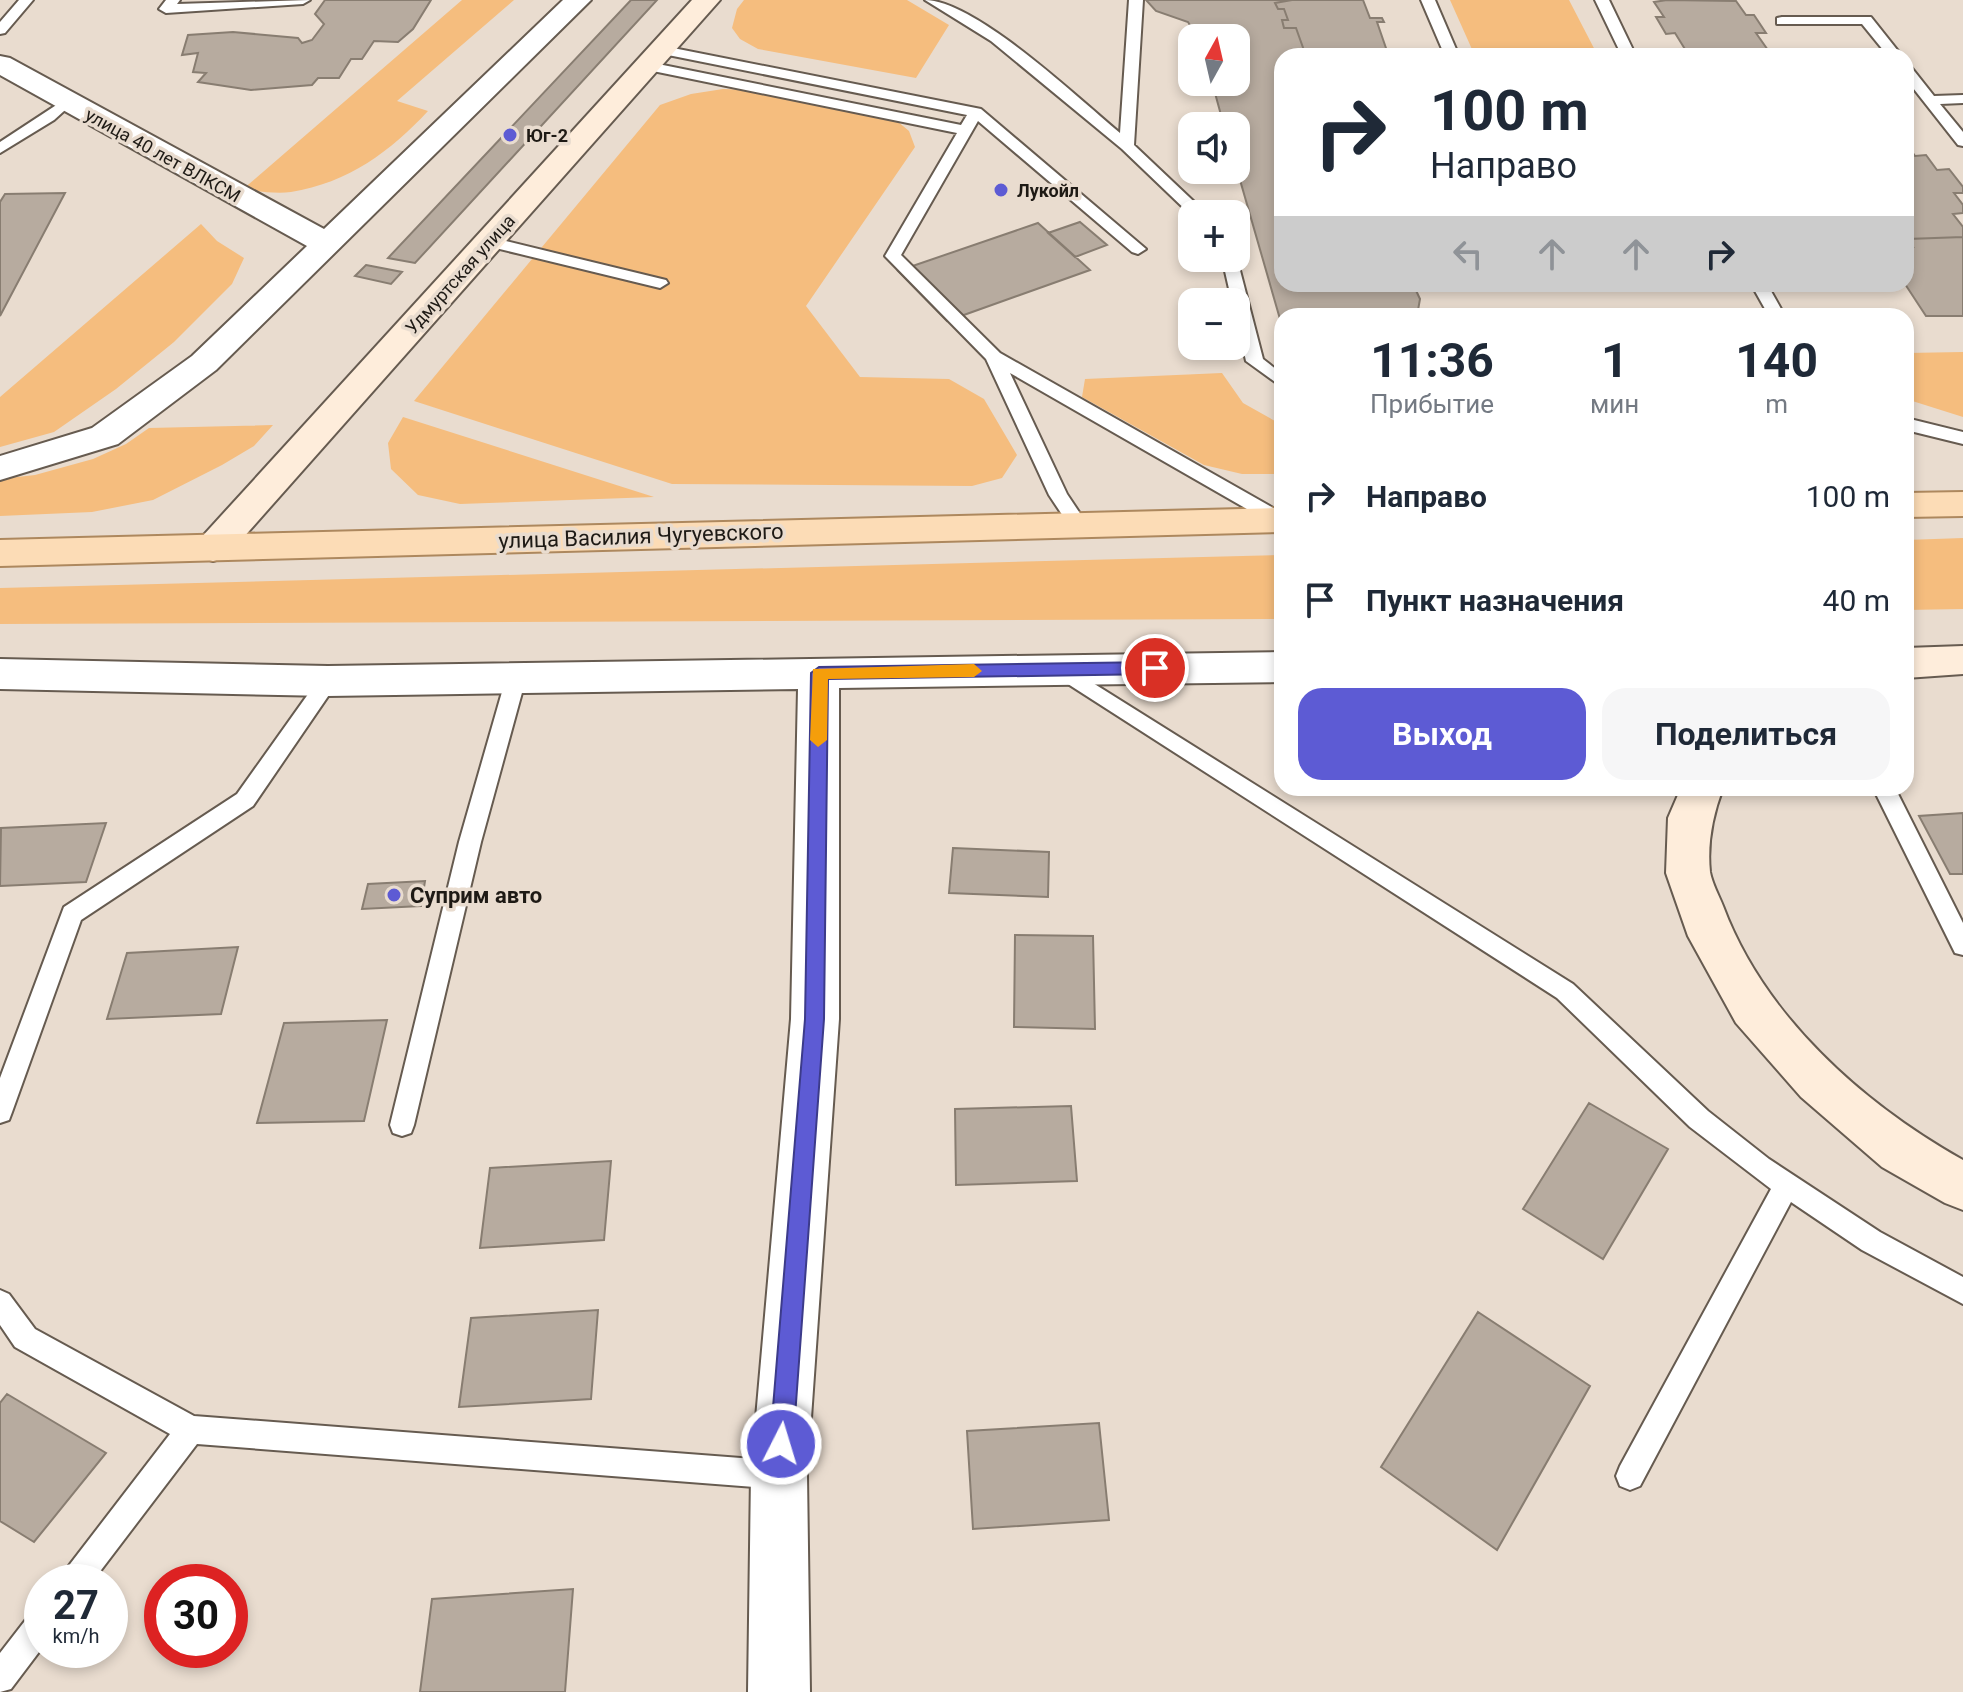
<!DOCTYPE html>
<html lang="ru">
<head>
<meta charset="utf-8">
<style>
  :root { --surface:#fff; --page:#f6f6f7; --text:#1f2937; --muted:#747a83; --accent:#5d5bd4 }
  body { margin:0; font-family:Roboto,sans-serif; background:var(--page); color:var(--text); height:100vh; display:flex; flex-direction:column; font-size:30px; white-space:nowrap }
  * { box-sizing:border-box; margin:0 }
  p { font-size:26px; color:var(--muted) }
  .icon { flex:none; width:44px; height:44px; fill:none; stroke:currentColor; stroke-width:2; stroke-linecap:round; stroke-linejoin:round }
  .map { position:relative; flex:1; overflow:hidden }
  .sheet { position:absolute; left:1274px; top:308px; width:640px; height:488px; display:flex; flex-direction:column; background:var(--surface); border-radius:24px; box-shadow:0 4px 12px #0003 }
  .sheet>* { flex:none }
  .top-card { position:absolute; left:1274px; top:48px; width:640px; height:244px; border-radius:24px; box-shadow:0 4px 12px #0003; background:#fff; color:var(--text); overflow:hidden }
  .needle { width:52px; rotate:8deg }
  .buttons { position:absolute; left:1178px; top:24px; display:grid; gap:16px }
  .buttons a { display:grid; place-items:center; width:72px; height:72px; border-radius:16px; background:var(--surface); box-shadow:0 4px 12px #0003; font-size:40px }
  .speed { position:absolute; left:24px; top:1564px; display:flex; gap:16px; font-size:40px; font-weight:700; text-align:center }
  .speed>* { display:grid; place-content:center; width:104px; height:104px; border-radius:50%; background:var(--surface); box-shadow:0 4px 12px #0003; line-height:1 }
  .speed small { font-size:20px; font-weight:400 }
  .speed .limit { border:12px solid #d22; background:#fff; color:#111 }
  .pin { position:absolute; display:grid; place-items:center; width:68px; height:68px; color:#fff; margin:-34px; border:4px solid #fff; border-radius:50%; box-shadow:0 2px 8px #0007 }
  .me { position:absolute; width:88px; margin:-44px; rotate:5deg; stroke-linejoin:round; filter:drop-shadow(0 0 6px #0008) }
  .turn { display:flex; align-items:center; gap:28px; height:168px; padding:0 24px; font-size:36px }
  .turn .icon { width:104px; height:104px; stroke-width:2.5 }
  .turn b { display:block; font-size:56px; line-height:68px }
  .lanes { display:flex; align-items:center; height:76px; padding:0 24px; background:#0003; justify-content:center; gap:40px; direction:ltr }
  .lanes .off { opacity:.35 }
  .eta { display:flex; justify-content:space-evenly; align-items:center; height:136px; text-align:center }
  .eta b { font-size:48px; font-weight:700; line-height:56px }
  .primary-button { display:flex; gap:16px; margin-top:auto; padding:16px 24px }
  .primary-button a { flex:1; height:92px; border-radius:24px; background:var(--accent); color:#fff; font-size:32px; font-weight:700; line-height:92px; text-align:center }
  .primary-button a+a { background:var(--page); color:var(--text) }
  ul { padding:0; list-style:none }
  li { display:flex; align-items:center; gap:24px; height:104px; padding:0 24px }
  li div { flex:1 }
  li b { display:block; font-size:30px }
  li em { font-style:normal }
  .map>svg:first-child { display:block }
  .green { fill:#f5bd7e }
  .building { fill:#b7ab9f; stroke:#887d71; stroke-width:2 }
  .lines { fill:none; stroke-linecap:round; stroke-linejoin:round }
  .lane-casing { stroke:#665b50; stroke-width:4 }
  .street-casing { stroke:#665b50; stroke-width:4 }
  .secondary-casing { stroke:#665b50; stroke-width:4 }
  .primary-casing { stroke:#ad885e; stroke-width:4 }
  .lane { fill:#fff; fill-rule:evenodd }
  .street { fill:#fff; fill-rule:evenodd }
  .secondary { fill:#feeddb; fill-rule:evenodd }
  .primary { fill:#fcdcb6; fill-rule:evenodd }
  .route { fill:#5d5bd4; stroke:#3c3b8a; stroke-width:2 }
  .slow { fill:#f59e0b }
  .poi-dot { fill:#5d5bd4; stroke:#e9dccf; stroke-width:3 }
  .labels { text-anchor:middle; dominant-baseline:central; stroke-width:7; stroke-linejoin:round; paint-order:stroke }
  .far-poi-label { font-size:18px; font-weight:bold; fill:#1e1a15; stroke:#e9dccf; text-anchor:start }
  .far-street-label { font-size:18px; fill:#1e1a15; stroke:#e9dccf }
  .street-label { font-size:22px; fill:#1e1a15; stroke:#e9dccf }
  .poi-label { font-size:22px; font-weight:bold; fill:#1e1a15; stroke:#e9dccf; text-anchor:start }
</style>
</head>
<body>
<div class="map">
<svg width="1963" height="1692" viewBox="0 0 1963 1692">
  <rect width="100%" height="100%" fill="#e9dccf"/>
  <path class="green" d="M462 0H514L397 101 428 111C391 151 348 183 291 192 276 194 258 191 242 190Z
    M744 0H907L949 25 916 78 758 49 740 39 732 28 737 9Z
    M1450 0H1569L1598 56H1475Z
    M723 89 750 90 891 116 909 131 915 147 806 306 860 377 949 379 984 399 1017 455 1002 478 972 486 672 484 414 401 660 105 691 94Z
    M201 224 217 241 244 258 232 284 174 342 116 389 54 432 0 447V397Z
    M1963 352V417L1906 399V353Z
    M1222 373 1243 403 1282 425V474H1242L1204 465 1082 397 1085 379Z
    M403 417 654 497 460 504 418 495 391 469 388 443Z
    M273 425 254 446 222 465 153 500 92 512 0 516V479L35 475 93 459 126 444 149 428Z
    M1963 538V609L1906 610V540Z
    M1282 555V619L0 624V588Z"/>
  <path class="building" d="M325 0H431L413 29 398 42 374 41 362 59H351L339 78H318L312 85 251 90 198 82 206 73 193 72 198 53 182 55 188 35 233 32 298 38 302 43 312 40 324 24 315 14Z
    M631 0H657L415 263 388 258Z
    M1146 0H1292L1275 3 1278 9H1284L1288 20H1282L1284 28H1296L1306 56H1282V284H1413L1420 299 1417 316H1282V326L1236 166V126H1224L1212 82H1236V38H1198L1188 22 1156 11Z
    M1292 0H1363L1370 18H1382L1384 22H1377L1387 51H1401L1402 54 1306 56 1296 28H1284L1282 20H1288L1284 9H1278L1275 3Z
    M1667 0 1736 1 1746 15H1754L1766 33H1756L1770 53H1758L1760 56 1688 54 1675 33 1666 34 1656 17H1664L1654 2Z
    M1906 143 1915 156 1926 155 1937 170 1949 169 1963 187V193H1954L1963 205V213L1953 214 1963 227V237L1908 239 1906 236Z
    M65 193 0 316V202L5 194Z
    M1080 222 1107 245 1075 257 1048 233Z
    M1038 223 1090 270 947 321 898 271Z
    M1963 237V316H1926L1905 284 1906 247H1913L1908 239Z
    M366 265 402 272 391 284 355 276Z
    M1963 813V874H1950L1919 816Z
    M106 823 86 882 0 886 1 828Z
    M953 848 1049 852 1048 897 949 893Z
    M425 881 421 906 362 909 368 884Z
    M1015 935 1093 936 1095 1029 1014 1027Z
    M238 947 221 1014 107 1019 127 953Z
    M387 1020 364 1121 257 1123 284 1023Z
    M1589 1103 1668 1149 1603 1259 1523 1209Z
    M1071 1106 1077 1181 956 1185 955 1109Z
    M611 1161 604 1240 480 1248 490 1168Z
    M598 1310 591 1399 459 1407 471 1318Z
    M1478 1312 1590 1386 1497 1550 1381 1467Z
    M7 1394 106 1453 34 1542 0 1521V1403Z
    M1099 1423 1109 1520 973 1529 967 1431Z
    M573 1589 565 1692H420L432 1599Z"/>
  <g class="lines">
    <defs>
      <path id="lane" d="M19 0H33L5 33 0 34V22Z
        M166 0H180L177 4 310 0 303 4 166 13 159 9Z
        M925 0C975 0 1079 99 1120 133L1129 0H1143L1134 145 1207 214 1192 216 1122 149 991 41Z
        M1421 0H1435L1459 56H1445Z
        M1595 0H1609L1636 56H1622Z
        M1782 17H1871L1902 56H1888L1862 24H1777V18Z
        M663 46 981 109 1146 249 1138 254 1132 252 978 121 901 255 1000 353 1282 513V526L1273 524 1010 373 1067 494 1087 524 1078 530 1071 528 1049 495 986 359 885 256 957 133 648 70 641 66 648 62 961 125 967 115 658 53 656 50Z
        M1906 66 1911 67 1934 96 1963 95V103L1940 104 1963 132V146L1958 145 1906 79Z
        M67 98 74 102 54 120 0 153V142Z
        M489 237 666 280 668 283 660 288 483 245 481 242Z
        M1236 255 1263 359 1282 374V387L1246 361 1236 317V302H1232L1222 258H1236Z
        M1751 284H1767L1785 316H1769Z
        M1906 418 1963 432V444L1906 430Z
        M1061 663 1573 984 1708 1111 1769 1159 1880 1232 1963 1277V1304L1862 1250 1791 1202 1640 1486 1630 1490 1620 1486 1616 1476 1620 1466 1771 1189 1690 1127 1557 998 1054 675 1051 670 1054 665Z
        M516 671 523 673 526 678 481 842 414 1125 411 1133 402 1136 393 1133 390 1125 459 842 506 678 509 673Z
        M328 674 335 676 338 681 335 686 253 806 81 920 12 1112 9 1120 0 1123V1078L64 907 237 794 321 676Z
        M1873 788H1895L1963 923V955L1955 953Z
        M0 1290 9 1294 35 1329 194 1416 779 1461 789 1465 793 1475 789 1485 779 1489 197 1444 92 1582H59L64 1572 170 1434 15 1347 0 1325Z
        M42 1609V1648L11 1689 0 1692V1653L31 1613Z"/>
      <path id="street" d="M563 0H591L216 370 118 444 0 480V456L92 428 192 356 307 246 0 75V56L10 58 324 229Z
        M1282 652V682L839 688V1019L807 1475 810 1692H748L751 1475 791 1019 798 689 328 696 0 689V659L328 666Z"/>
      <path id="secondary" d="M692 0H720L226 557 213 561 200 557 194 548 200 539Z
        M1963 646V674L1906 678V648Z
        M1681 788H1723C1713 814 1707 843 1710 872 1712 883 1719 896 1723 906 1764 1016 1863 1104 1963 1160V1210L1945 1203 1882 1167 1801 1097 1736 1023 1688 936 1666 873 1668 818Z"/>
      <path id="primary" d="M1963 492V516L1906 517V493Z
        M1282 508V532L0 566V540Z"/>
    </defs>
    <use href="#lane" class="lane-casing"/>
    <use href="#street" class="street-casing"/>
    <use href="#secondary" class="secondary-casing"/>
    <use href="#primary" class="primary-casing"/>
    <use href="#lane" class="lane"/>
    <use href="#street" class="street"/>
    <use href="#secondary" class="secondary"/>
    <use href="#primary" class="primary"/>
  </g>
  <path class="route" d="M1155 662 1163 668 1155 674 828 679 824 1019 793 1444 790 1453 781 1456 773 1453 770 1444 805 1019 811 673 819 667Z"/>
  <path class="slow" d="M974 664 982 671 974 677 828 679 827 740 818 747 810 740 813 669Z"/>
  <g class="poi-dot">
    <circle cx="510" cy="135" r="8"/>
    <circle cx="1001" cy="190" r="8"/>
    <circle cx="394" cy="895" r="8"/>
  </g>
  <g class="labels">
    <g class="far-poi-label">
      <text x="526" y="135">Юг-2</text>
      <text x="1017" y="190">Лукойл</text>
    </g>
    <g class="far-street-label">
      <text transform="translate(163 155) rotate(29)">улица 40 лет ВЛКСМ</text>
      <text transform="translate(460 274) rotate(-48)">Удмуртская улица</text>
    </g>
    <g class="street-label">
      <text transform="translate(641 536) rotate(-2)">улица Василия Чугуевского</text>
    </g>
    <g class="poi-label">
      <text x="410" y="895">Суприм авто</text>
    </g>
  </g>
</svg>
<div class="buttons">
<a><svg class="needle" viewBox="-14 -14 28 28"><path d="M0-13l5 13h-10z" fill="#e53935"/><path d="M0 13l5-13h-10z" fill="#747a83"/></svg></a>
<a><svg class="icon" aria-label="sound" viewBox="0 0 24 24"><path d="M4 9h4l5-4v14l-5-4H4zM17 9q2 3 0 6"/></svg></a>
<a>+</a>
<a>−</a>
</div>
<div class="speed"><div>27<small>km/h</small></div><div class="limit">30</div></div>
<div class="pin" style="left:1155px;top:668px;background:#d93025"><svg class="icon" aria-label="arrive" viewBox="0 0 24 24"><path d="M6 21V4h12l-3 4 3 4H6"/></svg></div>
<svg class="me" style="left:781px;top:1444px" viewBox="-20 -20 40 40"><circle r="17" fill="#5d5bd4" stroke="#fff" stroke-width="3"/><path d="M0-11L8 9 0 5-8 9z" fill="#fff"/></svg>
<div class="top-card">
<div class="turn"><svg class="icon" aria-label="right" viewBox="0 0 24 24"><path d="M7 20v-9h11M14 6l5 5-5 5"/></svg><div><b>100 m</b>Направо</div></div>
<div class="lanes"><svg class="icon off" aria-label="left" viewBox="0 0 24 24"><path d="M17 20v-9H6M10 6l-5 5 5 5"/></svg><svg class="icon off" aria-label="ahead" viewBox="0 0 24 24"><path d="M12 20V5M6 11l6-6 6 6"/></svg><svg class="icon off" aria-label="ahead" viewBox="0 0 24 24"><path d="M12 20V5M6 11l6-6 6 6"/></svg><svg class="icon" aria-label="right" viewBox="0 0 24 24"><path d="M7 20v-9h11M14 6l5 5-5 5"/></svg></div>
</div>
<section class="sheet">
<div class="eta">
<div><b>11:36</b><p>Прибытие</p></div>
<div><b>1</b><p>мин</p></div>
<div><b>140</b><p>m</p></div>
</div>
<ul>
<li><svg class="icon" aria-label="right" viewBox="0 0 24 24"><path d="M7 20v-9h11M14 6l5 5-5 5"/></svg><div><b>Направо</b></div><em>100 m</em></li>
<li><svg class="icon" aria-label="arrive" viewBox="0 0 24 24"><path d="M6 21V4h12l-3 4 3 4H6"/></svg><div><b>Пункт назначения</b></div><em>40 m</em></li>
</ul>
<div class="primary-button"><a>Выход</a><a>Поделиться</a></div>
</section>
</div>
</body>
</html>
